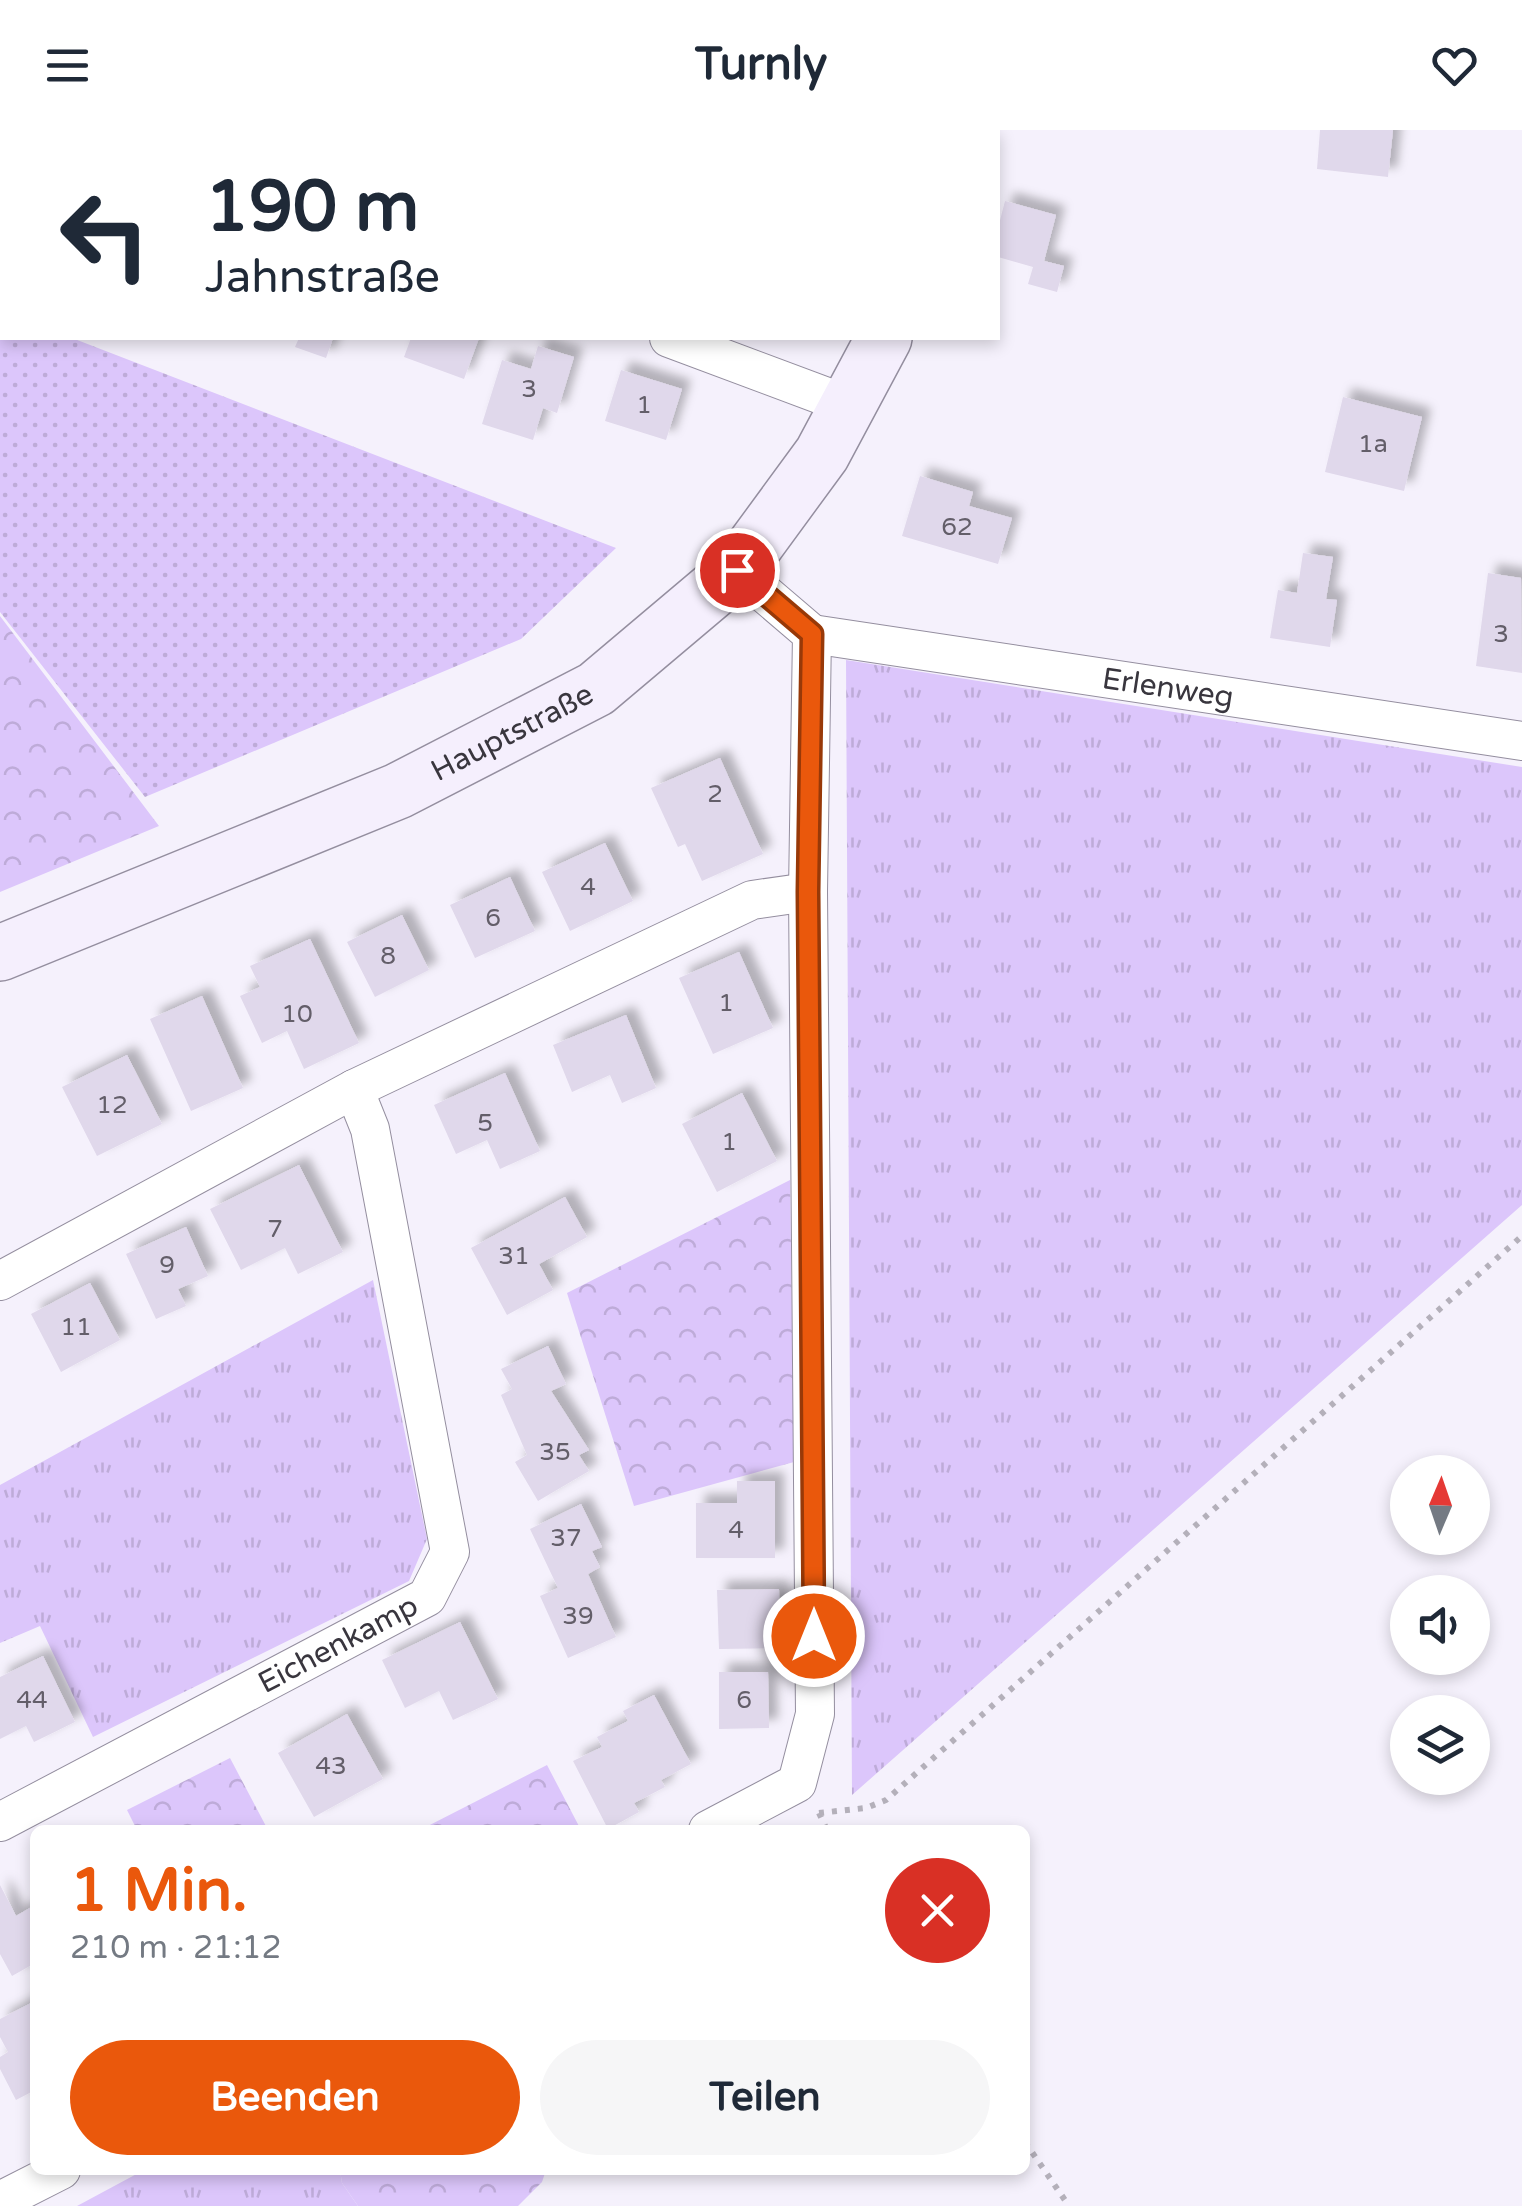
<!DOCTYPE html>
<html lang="de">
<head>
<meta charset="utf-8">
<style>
  :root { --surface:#fff; --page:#f6f6f7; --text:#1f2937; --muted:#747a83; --accent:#ea580c }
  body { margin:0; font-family:"Varela Round",sans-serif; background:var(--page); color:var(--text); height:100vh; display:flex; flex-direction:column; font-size:38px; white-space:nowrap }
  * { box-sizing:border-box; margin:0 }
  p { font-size:32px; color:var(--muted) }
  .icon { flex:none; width:55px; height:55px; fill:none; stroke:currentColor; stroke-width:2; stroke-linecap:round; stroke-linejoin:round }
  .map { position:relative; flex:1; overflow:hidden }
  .sheet { position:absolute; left:30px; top:1695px; width:1000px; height:350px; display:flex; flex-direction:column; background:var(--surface); border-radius:15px; box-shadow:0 5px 15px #0003 }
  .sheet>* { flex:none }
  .guide { position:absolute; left:0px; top:0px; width:1000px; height:210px; box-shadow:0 5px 15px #0003; background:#fff; color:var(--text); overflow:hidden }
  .needle { width:65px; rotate:2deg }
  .buttons { position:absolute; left:1390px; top:1325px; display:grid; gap:20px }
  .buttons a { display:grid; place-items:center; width:100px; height:100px; border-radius:50%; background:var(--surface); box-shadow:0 5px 15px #0003; font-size:50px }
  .pin { position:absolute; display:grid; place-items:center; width:85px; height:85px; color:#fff; margin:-42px; border:5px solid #fff; border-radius:50%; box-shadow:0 2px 10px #0007 }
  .me { position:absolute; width:110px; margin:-55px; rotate:0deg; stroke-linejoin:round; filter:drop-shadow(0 0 8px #0008) }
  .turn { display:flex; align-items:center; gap:35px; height:210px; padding:0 40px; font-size:45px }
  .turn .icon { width:130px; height:130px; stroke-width:2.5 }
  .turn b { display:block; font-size:70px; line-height:85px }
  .round { display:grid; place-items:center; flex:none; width:105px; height:105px; border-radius:52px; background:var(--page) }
  .headline { display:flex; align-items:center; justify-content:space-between; height:170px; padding:0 40px }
  h1 { font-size:60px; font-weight:700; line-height:75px; color:var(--accent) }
  .button { display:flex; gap:20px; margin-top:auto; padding:20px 40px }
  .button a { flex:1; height:115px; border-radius:60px; background:var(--accent); color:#fff; font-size:40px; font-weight:700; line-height:115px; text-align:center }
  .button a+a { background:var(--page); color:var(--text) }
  header { display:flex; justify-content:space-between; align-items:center; height:130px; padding:0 40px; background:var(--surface); font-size:45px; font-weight:700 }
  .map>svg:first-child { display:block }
  .grass { fill:url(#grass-tufts) }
  .forest { fill:url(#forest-crowns) }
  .park { fill:url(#park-dots) }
  .building { fill:#e0d8eb; filter:url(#shadow) }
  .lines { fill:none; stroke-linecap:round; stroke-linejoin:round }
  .street-casing { stroke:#948e9f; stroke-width:40 }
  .secondary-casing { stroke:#948e9f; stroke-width:58 }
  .path { stroke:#b4b0ba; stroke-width:6; stroke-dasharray:5 8; stroke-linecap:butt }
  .street { stroke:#fff; stroke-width:38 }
  .secondary { stroke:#f5effd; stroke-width:55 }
  .route-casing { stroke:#983908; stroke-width:25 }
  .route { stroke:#ea580c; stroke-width:18 }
  .labels { text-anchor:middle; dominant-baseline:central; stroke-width:10; stroke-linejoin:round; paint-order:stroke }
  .number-label { font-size:25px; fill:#635e69 }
  .street-label { font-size:30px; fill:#39363e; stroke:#fff }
</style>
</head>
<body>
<header><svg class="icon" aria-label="menu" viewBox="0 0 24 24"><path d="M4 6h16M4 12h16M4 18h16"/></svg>Turnly<svg class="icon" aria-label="heart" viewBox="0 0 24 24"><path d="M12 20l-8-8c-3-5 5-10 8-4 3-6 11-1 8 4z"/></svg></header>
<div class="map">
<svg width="1522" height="2076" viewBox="0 0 1522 2076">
  <defs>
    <pattern id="grass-tufts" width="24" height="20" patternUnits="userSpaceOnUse" patternTransform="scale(2.5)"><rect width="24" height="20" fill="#dcc6fb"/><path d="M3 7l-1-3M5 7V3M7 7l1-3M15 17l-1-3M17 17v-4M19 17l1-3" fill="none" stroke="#beabd8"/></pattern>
    <pattern id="forest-crowns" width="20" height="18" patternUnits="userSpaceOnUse" patternTransform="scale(2.5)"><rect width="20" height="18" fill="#dcc6fb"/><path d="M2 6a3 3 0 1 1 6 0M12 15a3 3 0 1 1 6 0" fill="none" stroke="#beabd8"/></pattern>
    <pattern id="park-dots" width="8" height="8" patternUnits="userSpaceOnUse" patternTransform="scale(2.5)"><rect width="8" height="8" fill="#dcc6fb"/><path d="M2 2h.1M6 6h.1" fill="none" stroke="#beabd8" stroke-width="1.8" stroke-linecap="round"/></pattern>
    <filter id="shadow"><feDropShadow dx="9" dy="-9" stdDeviation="5" flood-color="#0004"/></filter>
  </defs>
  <rect width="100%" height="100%" fill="#f5f1fc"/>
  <path class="grass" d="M846 530 1522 637V1075L852 1665Z
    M373 1150 427 1409 409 1451 93 1607 40 1496 0 1513V1355Z
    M144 2040H340L342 2053 358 2076H77Z"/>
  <path class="forest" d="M0 486 159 696 0 762Z
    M790 1050 794 1332 634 1376 567 1163Z
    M230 1628 268 1700H137L127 1680Z
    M547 1635 581 1700H420Z
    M340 2040H546L542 2052 518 2076H358L342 2053Z"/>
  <path class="park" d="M0 180 2 208H72L616 418 521 509 145 667 0 482Z"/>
  <path class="building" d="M1320 0H1393L1388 47 1317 39Z
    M1005 71 1056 85 1044 131 1064 136 1057 162 1028 154 1033 137 998 127V98Z
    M299 208H333L326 228 295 217Z
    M411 208H479L464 249 404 227Z
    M538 216 574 227 557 283 543 278 533 310 482 294 502 230 531 239Z
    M621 240 682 259 666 310 605 291Z
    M1343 267 1422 287 1404 361 1325 342Z
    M920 346 973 362 969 376 1012 388 998 434 902 406Z
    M1303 423 1333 427 1326 469 1337 470 1330 517 1270 508 1278 460 1297 463Z
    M1488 443 1521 448 1522 543 1476 536Z
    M720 628 763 724 702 751 685 714 678 717 651 658Z
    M605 713 633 771 570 801 542 742Z
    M510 747 535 801 475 828 450 775Z
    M402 785 429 840 375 867 347 812Z
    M310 809 359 913 304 939 287 901 262 913 240 866 260 857 250 836Z
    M739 822 773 898 713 924 679 848Z
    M202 866 243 958 191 981 150 889Z
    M626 885 656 958 622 973 610 945 572 962 553 915Z
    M127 925 162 994 97 1026 62 957Z
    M505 943 540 1021 500 1039 487 1010 456 1024 434 975Z
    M742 963 777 1031 717 1062 682 994Z
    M299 1035 343 1122 298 1144 285 1118 241 1140 210 1079Z
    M565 1067 587 1107 539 1134 553 1160 507 1185 471 1118Z
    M186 1097 208 1146 178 1159 186 1176 156 1189 126 1124Z
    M90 1153 120 1210 61 1242 31 1184Z
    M548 1216 566 1254 551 1261 589 1320 579 1325 589 1341 538 1371 515 1332 527 1325 501 1265 512 1259 501 1239Z
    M737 1351H775V1428H696V1373H737Z
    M581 1374 602 1417 592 1421 600 1437 588 1444 616 1507 568 1528 540 1466 558 1458 530 1399Z
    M779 1459 780 1518 719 1519 717 1460Z
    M460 1492 498 1569 453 1590 439 1561 405 1578 382 1530Z
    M43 1526 75 1592 34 1612 26 1596 0 1609V1547Z
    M719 1542H768L769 1598 719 1599Z
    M654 1565 691 1634 661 1650 665 1657 634 1673 639 1682 608 1699 573 1631 602 1617 597 1607 628 1591 623 1581Z
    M347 1584 383 1649 314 1687 278 1623Z
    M0 1755 16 1786 35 1775V1833L12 1846 0 1824Z
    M35 1871V1960L16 1970 0 1939V1927L8 1922 0 1907V1889Z"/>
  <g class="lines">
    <defs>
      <g id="street">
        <path d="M139 2 141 0"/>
        <path d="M198 2V0"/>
        <path d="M526 2 527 0"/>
        <path d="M669 208 851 276"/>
        <path id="s1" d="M812 504 1522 611"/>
        <path d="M0 1151 354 959 752 770 808 762"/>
        <path id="s2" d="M0 1692 427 1467 450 1422 370 999 354 959"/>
        <path d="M708 1700 797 1653 815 1584 808 762 812 504 737 440"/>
        <path d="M0 2071 61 2040"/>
      </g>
      <g id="secondary">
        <path d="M953 2 954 0"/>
        <path id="s3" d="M0 823 398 661 596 559 737 440 822 324 884 208"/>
      </g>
    </defs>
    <use href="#street" class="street-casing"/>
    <use href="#secondary" class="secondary-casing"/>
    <path class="path" d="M0 140 2 137
      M819 1683 866 1678 886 1670 1522 1106
      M819 1683 827 1700
      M1025 2012 1069 2076"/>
    <use href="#street" class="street"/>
    <use href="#secondary" class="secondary"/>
  </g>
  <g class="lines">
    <defs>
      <path id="route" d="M737 440 812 504 808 762 814 1506"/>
    </defs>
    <use href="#route" class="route-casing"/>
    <use href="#route" class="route"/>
  </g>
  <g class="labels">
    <g class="number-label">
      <text x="529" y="259">3</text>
      <text x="644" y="275">1</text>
      <text x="1373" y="314">1a</text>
      <text x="957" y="397">62</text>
      <text x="1501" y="504">3</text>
      <text x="715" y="664">2</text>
      <text x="588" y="757">4</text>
      <text x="493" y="788">6</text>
      <text x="388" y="826">8</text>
      <text x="726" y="873">1</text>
      <text x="297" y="884">10</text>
      <text x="112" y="975">12</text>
      <text x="485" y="993">5</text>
      <text x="729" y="1012">1</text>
      <text x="275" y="1099">7</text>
      <text x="514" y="1126">31</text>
      <text x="167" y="1135">9</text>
      <text x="76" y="1197">11</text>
      <text x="555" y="1322">35</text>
      <text x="736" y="1400">4</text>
      <text x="566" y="1408">37</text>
      <text x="578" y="1486">39</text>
      <text x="32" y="1570">44</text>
      <text x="744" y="1570">6</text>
      <text x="331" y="1636">43</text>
    </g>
    <g class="street-label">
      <text stroke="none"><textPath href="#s1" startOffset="360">Erlenweg</textPath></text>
      <text stroke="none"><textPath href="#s3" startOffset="558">Hauptstraße</textPath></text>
      <text stroke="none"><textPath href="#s2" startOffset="382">Eichenkamp</textPath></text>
    </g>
  </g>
</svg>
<div class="buttons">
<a><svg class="needle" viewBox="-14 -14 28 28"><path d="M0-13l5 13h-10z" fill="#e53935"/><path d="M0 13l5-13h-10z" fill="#747a83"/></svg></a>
<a><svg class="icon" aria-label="sound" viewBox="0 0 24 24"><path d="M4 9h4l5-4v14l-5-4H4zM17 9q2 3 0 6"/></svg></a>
<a><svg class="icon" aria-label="layers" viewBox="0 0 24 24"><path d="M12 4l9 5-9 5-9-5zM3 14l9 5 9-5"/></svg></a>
</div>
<div class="pin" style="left:737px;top:440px;background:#d93025"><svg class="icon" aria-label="arrive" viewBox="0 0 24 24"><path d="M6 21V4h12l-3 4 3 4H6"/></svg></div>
<svg class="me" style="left:814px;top:1506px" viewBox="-20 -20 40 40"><circle r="17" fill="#ea580c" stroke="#fff" stroke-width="3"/><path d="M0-11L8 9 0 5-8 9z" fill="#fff"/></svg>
<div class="guide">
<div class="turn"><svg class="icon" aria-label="left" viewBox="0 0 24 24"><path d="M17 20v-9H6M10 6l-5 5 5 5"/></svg><div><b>190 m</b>Jahnstraße</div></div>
</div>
<section class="sheet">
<div class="headline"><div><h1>1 Min.</h1><p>210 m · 21:12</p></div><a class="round" style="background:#d93025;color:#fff"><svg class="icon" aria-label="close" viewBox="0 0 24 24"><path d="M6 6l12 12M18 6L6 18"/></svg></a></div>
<div class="button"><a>Beenden</a><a>Teilen</a></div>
</section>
</div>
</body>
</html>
